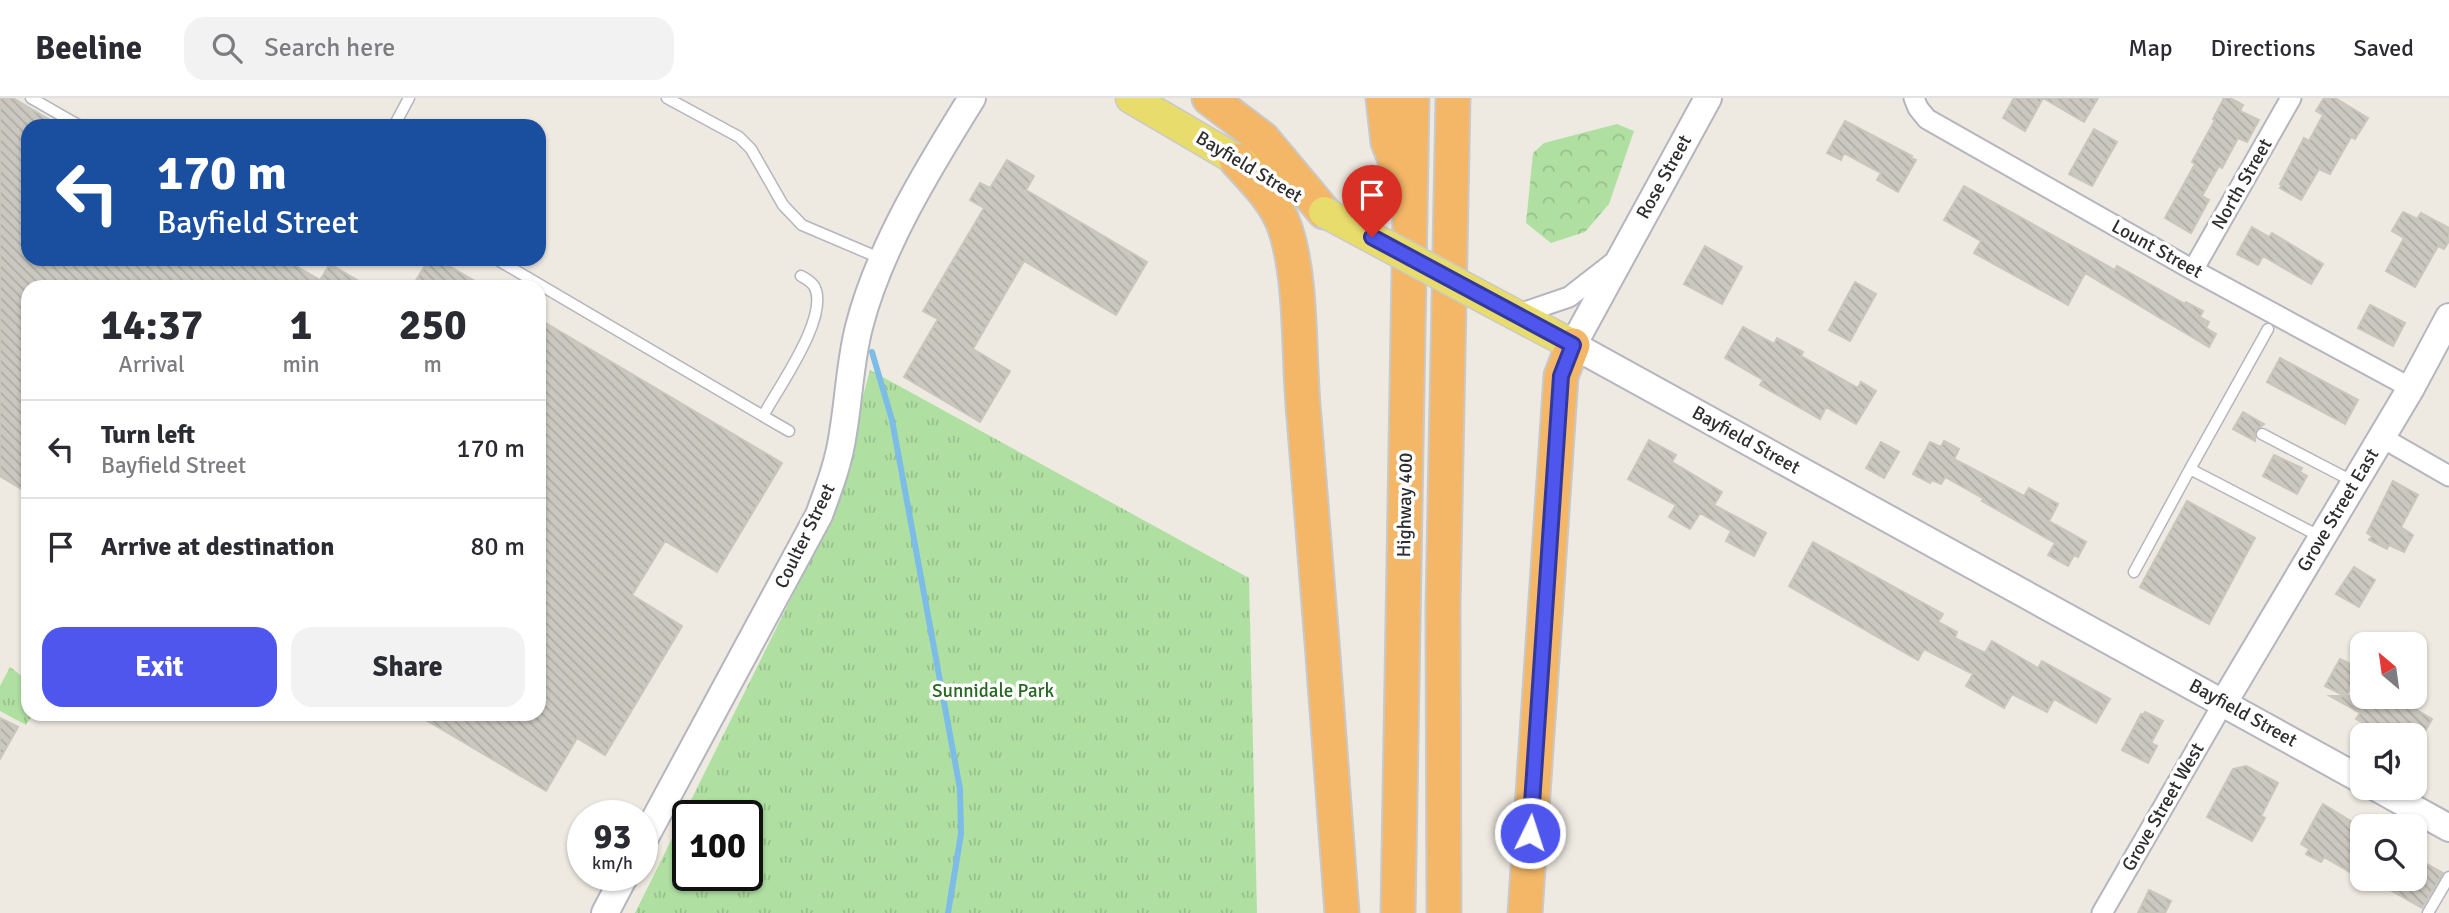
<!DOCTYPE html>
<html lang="en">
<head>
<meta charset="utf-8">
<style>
  :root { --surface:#fff; --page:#f2f2f3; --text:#2b2b33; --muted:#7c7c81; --line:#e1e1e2; --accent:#4e56ee }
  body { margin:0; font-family:Signika,sans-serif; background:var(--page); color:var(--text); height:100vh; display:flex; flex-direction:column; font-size:26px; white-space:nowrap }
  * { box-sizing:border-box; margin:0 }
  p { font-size:23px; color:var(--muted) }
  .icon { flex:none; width:38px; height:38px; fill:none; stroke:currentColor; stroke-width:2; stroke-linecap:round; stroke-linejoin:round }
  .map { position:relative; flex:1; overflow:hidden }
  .side { position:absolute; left:21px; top:182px; width:525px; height:441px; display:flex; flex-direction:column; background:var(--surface); border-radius:21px; box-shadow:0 2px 5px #0004 }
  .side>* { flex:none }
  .top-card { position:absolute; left:21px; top:21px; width:525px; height:147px; border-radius:21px; box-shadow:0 2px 5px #0004; background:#1a4fa0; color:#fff; overflow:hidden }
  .needle { width:46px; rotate:331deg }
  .buttons { position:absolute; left:2350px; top:534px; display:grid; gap:14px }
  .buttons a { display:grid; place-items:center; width:77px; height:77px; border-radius:14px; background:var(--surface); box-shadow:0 2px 5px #0004; font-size:35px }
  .speed { position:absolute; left:567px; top:702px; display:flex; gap:14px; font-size:35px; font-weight:700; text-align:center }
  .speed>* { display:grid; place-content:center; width:91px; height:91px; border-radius:50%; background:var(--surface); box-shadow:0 2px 5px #0004; line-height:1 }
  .speed small { font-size:18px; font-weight:400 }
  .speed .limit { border:4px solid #111; border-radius:10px; background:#fff; color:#111 }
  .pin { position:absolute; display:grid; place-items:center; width:60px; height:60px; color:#fff; margin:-72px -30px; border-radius:50% 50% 50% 0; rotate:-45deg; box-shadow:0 0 7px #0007 }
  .pin .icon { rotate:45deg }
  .me { position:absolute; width:77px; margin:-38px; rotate:4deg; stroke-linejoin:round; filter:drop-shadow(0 0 5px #0008) }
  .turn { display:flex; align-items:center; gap:24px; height:147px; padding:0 21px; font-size:32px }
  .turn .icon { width:91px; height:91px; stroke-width:2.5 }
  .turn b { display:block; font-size:49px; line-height:60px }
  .eta { display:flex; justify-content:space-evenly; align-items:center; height:119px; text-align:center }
  .eta b { font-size:42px; font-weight:800; line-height:49px }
  .cta { display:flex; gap:14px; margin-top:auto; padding:14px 21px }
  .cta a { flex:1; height:80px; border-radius:21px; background:var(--accent); color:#fff; font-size:28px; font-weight:800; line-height:80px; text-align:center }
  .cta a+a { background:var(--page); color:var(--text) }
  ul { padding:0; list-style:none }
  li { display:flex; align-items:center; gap:21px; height:98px; padding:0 21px; border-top:2px solid var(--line) }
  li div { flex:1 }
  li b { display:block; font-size:26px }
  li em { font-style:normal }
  header { display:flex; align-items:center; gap:42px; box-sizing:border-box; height:98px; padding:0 35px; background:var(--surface); border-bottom:2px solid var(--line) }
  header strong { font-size:33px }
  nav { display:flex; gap:38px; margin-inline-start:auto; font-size:24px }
  .search { width:490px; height:63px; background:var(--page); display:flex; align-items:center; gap:18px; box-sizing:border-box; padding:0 24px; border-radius:21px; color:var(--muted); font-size:26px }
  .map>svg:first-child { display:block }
  .grass { fill:url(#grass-tufts); fill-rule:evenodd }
  .forest { fill:url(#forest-crowns) }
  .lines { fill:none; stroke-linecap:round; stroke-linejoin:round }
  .stream { stroke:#7dbce7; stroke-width:6 }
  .building { fill:url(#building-back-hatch); stroke:#c9c6bb; stroke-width:2 }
  .lane-casing { stroke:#b5b5c0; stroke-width:13 }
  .street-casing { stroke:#b5b5c0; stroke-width:23 }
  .secondary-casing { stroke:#b5b5c0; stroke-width:30 }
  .primary-casing { stroke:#c9c9c9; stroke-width:33 }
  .highway-casing { stroke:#c9c9c9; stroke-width:37 }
  .lane { stroke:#fff; stroke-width:10 }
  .street { stroke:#fff; stroke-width:19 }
  .secondary { stroke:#fff; stroke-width:26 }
  .primary { stroke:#e8dc6c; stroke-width:30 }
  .highway { stroke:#f3b767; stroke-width:33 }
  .primary-bridge-casing { stroke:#c9c9c9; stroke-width:33; stroke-linecap:butt }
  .primary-bridge { stroke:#e8dc6c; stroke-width:30 }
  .route-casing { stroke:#33389b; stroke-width:18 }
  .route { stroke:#4e56ee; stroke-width:12 }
  .labels { text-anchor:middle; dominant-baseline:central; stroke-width:7; stroke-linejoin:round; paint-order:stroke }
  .street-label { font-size:19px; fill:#2e2e2e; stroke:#fff }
  .park-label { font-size:19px; fill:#266721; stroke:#fff }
</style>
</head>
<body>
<header>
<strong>Beeline</strong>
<div class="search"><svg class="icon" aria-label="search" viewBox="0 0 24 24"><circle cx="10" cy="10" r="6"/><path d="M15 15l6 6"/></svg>Search here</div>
<nav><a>Map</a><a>Directions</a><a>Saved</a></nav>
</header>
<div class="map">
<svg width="2449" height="815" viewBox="0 0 2449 815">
  <defs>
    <pattern id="grass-tufts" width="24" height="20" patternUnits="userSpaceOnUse" patternTransform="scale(1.75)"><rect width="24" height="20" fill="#afe0a2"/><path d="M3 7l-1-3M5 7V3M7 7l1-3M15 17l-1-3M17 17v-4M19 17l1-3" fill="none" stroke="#97c08c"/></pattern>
    <pattern id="forest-crowns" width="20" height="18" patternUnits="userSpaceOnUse" patternTransform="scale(1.75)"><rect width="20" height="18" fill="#afe0a2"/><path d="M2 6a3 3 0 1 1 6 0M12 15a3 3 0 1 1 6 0" fill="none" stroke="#97c08c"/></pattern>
    <pattern id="building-back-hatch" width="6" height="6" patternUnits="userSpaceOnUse" patternTransform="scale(1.75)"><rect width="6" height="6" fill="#cac8bf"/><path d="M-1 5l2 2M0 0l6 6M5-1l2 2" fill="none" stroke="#aeaca4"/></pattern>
  </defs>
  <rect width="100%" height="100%" fill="#eeeae1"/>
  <path class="grass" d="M870 272 1249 480 1257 815H635L830 422ZM688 718H747V777H688Z
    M10 569C33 585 28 590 28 616H33L26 627 0 613V588Z"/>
  <path class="forest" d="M1617 26 1634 33 1609 106 1585 134 1551 145 1526 125 1533 55 1544 45Z"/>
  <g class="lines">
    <path class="stream" d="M872 254 892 322 960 691 961 736 948 815"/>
  </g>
  <path class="building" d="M0 0H13L60 28H28V161H284L320 182 330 166 369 189H28V395L0 378Z
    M2014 0H2098L2084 24 2043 0 2025 33 2003 20Z
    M2224 0H2230L2243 7 2240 13 2259 22 2247 44 2238 40 2222 70 2219 68 2202 98 2209 102 2191 135 2165 120 2195 66 2192 64 2215 22 2213 21Z
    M2324 0H2335L2368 20 2355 41 2351 39 2330 76 2319 71 2301 102 2280 90 2282 87 2280 86 2304 40 2309 43 2323 17 2316 13Z
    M1845 23 1912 58 1911 60 1916 62 1898 94 1877 82 1881 75 1844 55 1841 62 1827 55Z
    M2094 31 2117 44 2092 88 2069 76Z
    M1007 62 1034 78 1026 92 1147 164 1116 217 1024 163 973 251 1010 273 980 324 904 279 938 221 923 213 984 110 970 102 980 85 990 90Z
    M1964 88 2115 172 2117 168 2185 206 2186 204 2203 213 2200 219 2209 224 2206 230 2216 236 2209 249 2085 175 2068 207 1974 155 1981 143 1944 122Z
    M2403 114 2417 121 2421 115 2449 130V143L2444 151 2438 148 2415 189 2386 173 2404 140 2392 133Z
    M2252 129 2269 139 2272 135 2323 166 2311 186 2263 158 2258 167 2237 156Z
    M1705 148 1742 169 1722 206 1684 186Z
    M429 161H437L485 189H412Z
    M1855 184 1876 196 1850 243 1829 232Z
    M2370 207 2405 225 2393 248 2358 230Z
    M539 221 782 365 717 474 665 443 632 497 682 528 605 657 577 640 546 693 416 616H539Z
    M1743 229 1774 246 1777 240 1803 254 1801 258 1858 290 1861 284 1876 293 1856 326 1826 309 1820 321 1760 287 1763 282 1725 260Z
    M2280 260 2358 302 2345 326 2267 284Z
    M2243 314 2264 326 2256 332 2255 343 2233 331Z
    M1649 342 1676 357 1672 364 1722 394 1714 407 1766 435 1754 458 1726 443 1731 433 1700 415 1690 431 1669 419 1676 407 1628 381Z
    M1944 343 1959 351 1954 361 2024 398 2029 390 2058 406 2049 423 2086 444 2078 459 2074 457 2068 468 2048 457 2055 445 1982 403 1984 401 1945 379 1941 386 1932 382 1930 385 1913 376 1930 344 1941 349Z
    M1881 344 1899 354 1884 380 1866 370Z
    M2274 357 2302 370 2300 374 2307 378 2297 396 2263 378Z
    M2393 383 2418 397 2401 429 2413 437 2404 454 2389 447 2387 451 2369 442 2372 438 2367 435Z
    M2187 403 2255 440 2209 526 2140 489Z
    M1813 444 1943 516 1938 524 1957 534 1955 540 1985 555 1992 543 2038 570 2042 563 2110 601 2096 625 2054 601 2047 614 2012 596 2004 610 1966 588 1973 576 1924 551 1918 562 1789 488Z
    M2354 469 2375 482 2359 509 2336 496Z
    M2340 561 2361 571 2346 598H2394L2432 621 2423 637H2391L2375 628 2374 631 2356 621 2360 615 2330 598H2345L2325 588Z
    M2145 614 2163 623 2151 645 2157 648 2148 665 2122 652 2141 616 2143 617Z
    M0 620 18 629 0 661Z
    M2246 668 2278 685 2261 718 2265 720 2252 743 2207 719 2233 671Z
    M2323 706 2362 730V779L2356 775 2355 777 2324 759 2321 764 2306 756 2309 751 2301 746Z
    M2427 766 2443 775 2422 810 2369 780H2415L2420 768 2425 771Z
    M2149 792 2171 803 2165 815H2138Z"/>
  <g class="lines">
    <defs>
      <path id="lane" d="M31 0 80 28
        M667 0 739 39 751 51 783 107 802 127 882 161
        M394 28 409 0
        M496 161 763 318C778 290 831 217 814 188 811 184 805 180 801 178
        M763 318 789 333
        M2262 336 2354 384
        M2190 371 2268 231
        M2134 474 2190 371 2321 439
        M2428 815 2449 779"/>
      <path id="street" d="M1914 0 1918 10 1927 21 2193 172 2411 290
        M2193 172 2291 0
        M1516 217 1569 199 1614 164
        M2381 339 2449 378
        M2102 815 2224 604"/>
      <path id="secondary" d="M1708 0 1573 247 2362 682
        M2224 604 2411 290 2449 219
        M2377 690 2449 730
        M642 745 819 417C829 390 839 364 843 335 849 300 850 264 859 229 879 150 929 69 972 0
        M605 815 625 777"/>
      <path id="primary" d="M1131 0 1257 74
        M1516 217 1573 247"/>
      <path id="highway" d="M1209 0 1263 41 1324 114
        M1383 0 1388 44 1404 85
        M1236 62C1254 82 1276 103 1285 130 1303 184 1298 261 1304 319 1318 484 1330 650 1342 815
        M1398 815 1412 0
        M1444 815 1443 508 1453 0
        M1525 815 1561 278 1573 247"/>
    </defs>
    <use href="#lane" class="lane-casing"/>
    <use href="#street" class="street-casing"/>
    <use href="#secondary" class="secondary-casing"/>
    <use href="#primary" class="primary-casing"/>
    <use href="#highway" class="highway-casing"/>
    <use href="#lane" class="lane"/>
    <use href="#street" class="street"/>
    <use href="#secondary" class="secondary"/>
    <use href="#primary" class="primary"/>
    <use href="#highway" class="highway"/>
    <defs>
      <path id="primary-bridge" d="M1324 114 1516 217"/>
    </defs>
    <use href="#primary-bridge" class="primary-bridge-casing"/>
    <use href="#primary-bridge" class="primary-bridge"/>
  </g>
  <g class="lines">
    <defs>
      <path id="route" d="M1372 139 1573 247 1561 278 1530 735"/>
    </defs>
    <use href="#route" class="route-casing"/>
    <use href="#route" class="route"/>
  </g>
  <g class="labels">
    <g class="street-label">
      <text transform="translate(1249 69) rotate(31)">Bayfield Street</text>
      <text transform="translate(1664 79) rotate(-61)">Rose Street</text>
      <text transform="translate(2242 86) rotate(-60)">North Street</text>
      <text transform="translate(2157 151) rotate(29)">Lount Street</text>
      <text transform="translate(1746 342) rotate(29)">Bayfield Street</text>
      <text transform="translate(1405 407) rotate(-89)">Highway 400</text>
      <text transform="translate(2338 412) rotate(-59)">Grove Street East</text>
      <text transform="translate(805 438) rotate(-64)">Coulter Street</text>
      <text transform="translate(2243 615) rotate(29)">Bayfield Street</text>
      <text transform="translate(2163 709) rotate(-60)">Grove Street West</text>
    </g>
    <g class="park-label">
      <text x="993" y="593">Sunnidale Park</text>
    </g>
  </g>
</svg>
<div class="buttons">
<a><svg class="needle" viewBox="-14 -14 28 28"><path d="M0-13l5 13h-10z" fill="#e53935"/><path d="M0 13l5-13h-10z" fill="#7c7c81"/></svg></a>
<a><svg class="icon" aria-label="sound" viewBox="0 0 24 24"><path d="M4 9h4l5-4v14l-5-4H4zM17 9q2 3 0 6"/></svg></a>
<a><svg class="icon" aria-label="search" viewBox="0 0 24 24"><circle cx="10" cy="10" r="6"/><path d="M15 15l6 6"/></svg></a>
</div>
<div class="speed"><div>93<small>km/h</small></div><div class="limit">100</div></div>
<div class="pin" style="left:1372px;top:139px;background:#d93025"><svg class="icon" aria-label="arrive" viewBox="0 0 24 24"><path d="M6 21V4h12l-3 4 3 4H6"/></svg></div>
<svg class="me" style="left:1530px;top:735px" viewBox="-20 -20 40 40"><circle r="17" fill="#4e56ee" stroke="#fff" stroke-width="3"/><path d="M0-11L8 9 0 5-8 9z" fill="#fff"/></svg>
<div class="top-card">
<div class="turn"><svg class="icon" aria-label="left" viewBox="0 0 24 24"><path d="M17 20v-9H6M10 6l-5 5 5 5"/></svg><div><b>170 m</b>Bayfield Street</div></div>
</div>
<section class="side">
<div class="eta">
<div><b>14:37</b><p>Arrival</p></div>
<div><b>1</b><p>min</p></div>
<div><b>250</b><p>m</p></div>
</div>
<ul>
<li><svg class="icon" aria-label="left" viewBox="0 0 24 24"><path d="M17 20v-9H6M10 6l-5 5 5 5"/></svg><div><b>Turn left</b><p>Bayfield Street</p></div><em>170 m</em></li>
<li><svg class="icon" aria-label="arrive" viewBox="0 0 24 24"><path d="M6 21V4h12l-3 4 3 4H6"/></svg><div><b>Arrive at destination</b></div><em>80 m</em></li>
</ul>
<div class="cta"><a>Exit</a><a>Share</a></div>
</section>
</div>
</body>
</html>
